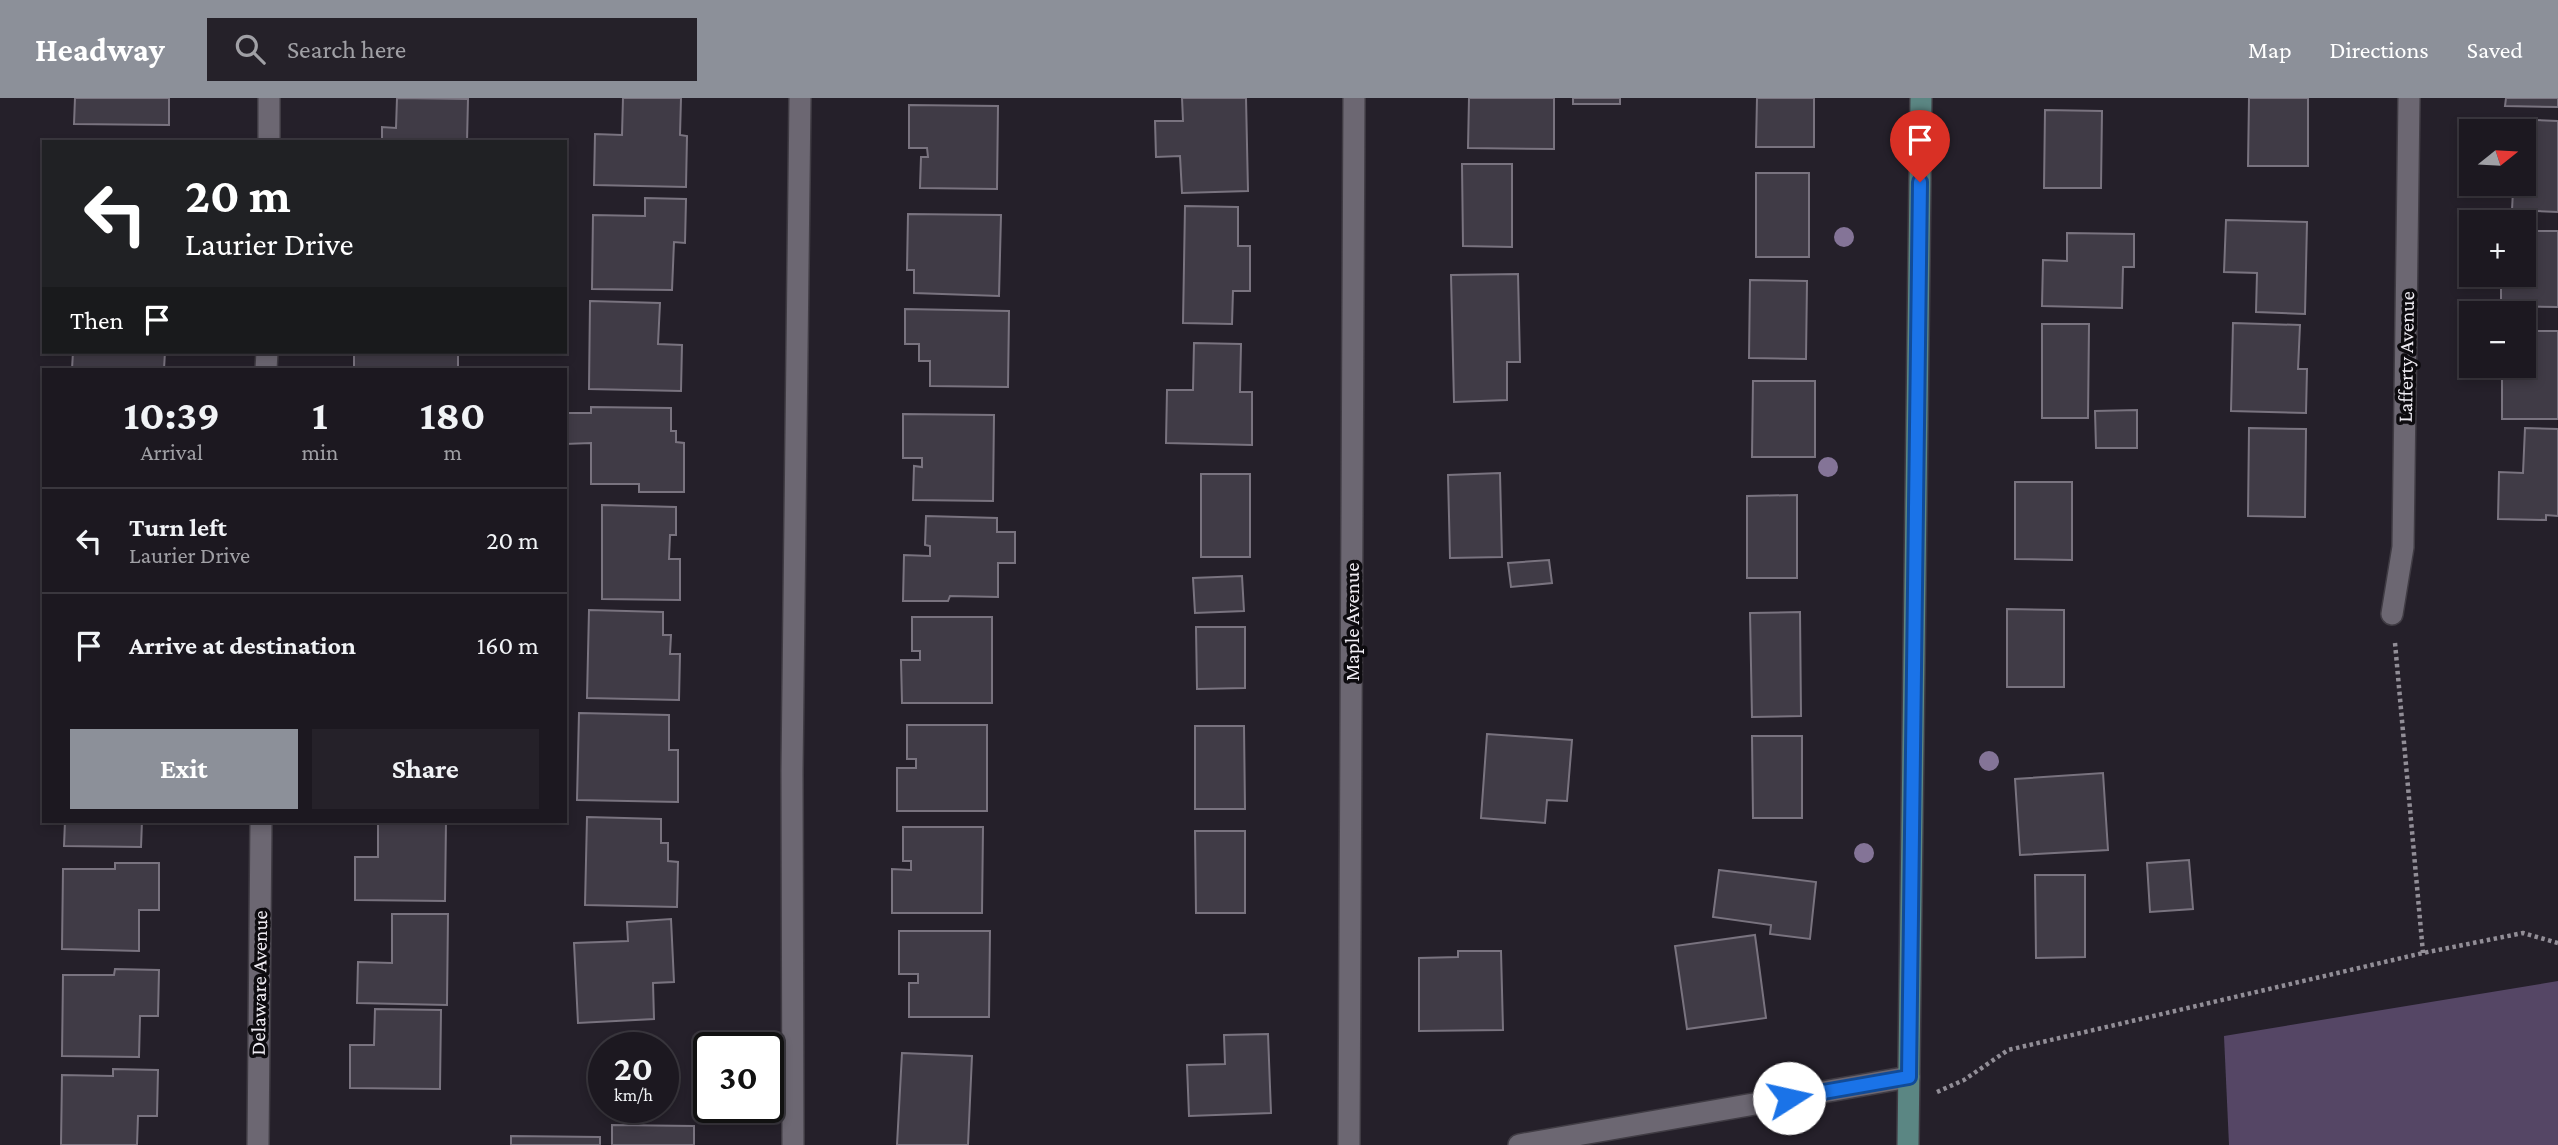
<!DOCTYPE html>
<html lang="en">
<head>
<meta charset="utf-8">
<style>
  :root { --surface:#1c1820; --page:#252129; --text:#f1f3f6; --muted:#a0a0a5; --line:#3a373e; --accent:#8c9099 }
  body { margin:0; font-family:"Crimson Pro",serif; background:var(--page); color:var(--text); height:100vh; display:flex; flex-direction:column; font-size:26px; white-space:nowrap }
  * { box-sizing:border-box; margin:0 }
  p { font-size:23px; color:var(--muted) }
  .icon { flex:none; width:38px; height:38px; fill:none; stroke:currentColor; stroke-width:2; stroke-linecap:round; stroke-linejoin:round }
  .map { position:relative; flex:1; overflow:hidden }
  .sheet { position:absolute; left:42px; top:270px; width:525px; height:455px; display:flex; flex-direction:column; background:var(--surface); border-radius:0px; box-shadow:0 4px 10px #0003,0 0 0 2px var(--line) }
  .sheet>* { flex:none }
  .banner { position:absolute; left:42px; top:42px; width:525px; height:214px; border-radius:0px; box-shadow:0 4px 10px #0003,0 0 0 2px var(--line); background:#202124; color:#fff; overflow:hidden }
  .needle { width:46px; rotate:72deg }
  .tools { position:absolute; left:2459px; top:21px; display:grid; gap:14px }
  .tools a { display:grid; place-items:center; width:77px; height:77px; border-radius:0px; background:var(--surface); box-shadow:0 4px 10px #0003,0 0 0 2px var(--line); font-size:35px }
  .speed { position:absolute; left:588px; top:934px; display:flex; gap:14px; font-size:35px; font-weight:700; text-align:center }
  .speed>* { display:grid; place-content:center; width:91px; height:91px; border-radius:50%; background:var(--surface); box-shadow:0 4px 10px #0003,0 0 0 2px var(--line); line-height:1 }
  .speed small { font-size:18px; font-weight:400 }
  .speed .limit { border:4px solid #111; border-radius:10px; background:#fff; color:#111 }
  .pin { position:absolute; display:grid; place-items:center; width:60px; height:60px; color:#fff; margin:-72px -30px; border-radius:50% 50% 50% 0; rotate:-45deg; box-shadow:0 0 7px #0007 }
  .pin .icon { rotate:45deg }
  .me { position:absolute; width:77px; margin:-38px; rotate:80deg; stroke-linejoin:round; filter:drop-shadow(0 0 5px #0008) }
  .turn { display:flex; align-items:center; gap:24px; height:147px; padding:0 28px; font-size:32px }
  .turn .icon { width:91px; height:91px; stroke-width:2.5 }
  .turn b { display:block; font-size:49px; line-height:60px }
  .then { display:flex; align-items:center; height:66px; padding:0 28px; background:#0003; gap:14px; font-size:26px }
  .eta { display:flex; justify-content:space-evenly; align-items:center; height:119px; text-align:center }
  .eta b { font-size:42px; font-weight:700; line-height:49px }
  .button { display:flex; gap:14px; margin-top:auto; padding:14px 28px }
  .button a { flex:1; height:80px; border-radius:0px; background:var(--accent); color:#fff; font-size:28px; font-weight:700; line-height:80px; text-align:center }
  .button a+a { background:var(--page); color:var(--text) }
  ul { padding:0; list-style:none }
  li { display:flex; align-items:center; gap:21px; height:105px; padding:0 28px; border-top:2px solid var(--line) }
  li div { flex:1 }
  li b { display:block; font-size:26px }
  li em { font-style:normal }
  header { display:flex; align-items:center; gap:42px; box-sizing:border-box; height:98px; padding:0 35px; background:var(--accent); color:#fff }
  header strong { font-size:33px }
  nav { display:flex; gap:38px; margin-inline-start:auto; font-size:24px }
  .search { width:490px; height:63px; background:var(--page); display:flex; align-items:center; gap:18px; box-sizing:border-box; padding:0 24px; border-radius:0px; color:var(--muted); font-size:26px }
  .map>svg:first-child { display:block }
  .forest { fill:#554665 }
  .building { fill:#403b46; stroke:#79737f; stroke-width:2 }
  .lines { fill:none; stroke-linecap:round; stroke-linejoin:round }
  .street-casing { stroke:#403c44; stroke-width:24 }
  .secondary-casing { stroke:#403c44; stroke-width:24 }
  .path { stroke:#928e97; stroke-width:4.5; stroke-dasharray:3.5 3.5; stroke-linecap:butt }
  .street { stroke:#6c6772; stroke-width:21 }
  .secondary { stroke:#5b8683; stroke-width:21 }
  .tree { fill:#847497 }
  .route-casing { stroke:#114b97; stroke-width:18 }
  .route { stroke:#1a73e8; stroke-width:12 }
  .labels { text-anchor:middle; dominant-baseline:central; stroke-width:7; stroke-linejoin:round; paint-order:stroke }
  .street-label { font-size:21px; fill:#efecf3; stroke:#0d0b0f }
</style>
</head>
<body>
<header>
<strong>Headway</strong>
<div class="search"><svg class="icon" aria-label="search" viewBox="0 0 24 24"><circle cx="10" cy="10" r="6"/><path d="M15 15l6 6"/></svg>Search here</div>
<nav><a>Map</a><a>Directions</a><a>Saved</a></nav>
</header>
<div class="map">
<svg width="2558" height="1047" viewBox="0 0 2558 1047">
  <rect width="100%" height="100%" fill="#25202a"/>
  <path class="forest" d="M2558 883V1047H2229L2224 938Z"/>
  <path class="building" d="M75 0H169V27L74 26Z
    M397 0 468 1 467 44H363L382 42V29L396 30Z
    M623 0H681L680 37 687 38 686 89 594 87 595 36 622 37Z
    M1182 0H1246L1248 93 1182 95 1180 58 1156 59 1155 23H1183Z
    M1469 0H1554V51L1468 50Z
    M1573 0H1620V6H1573Z
    M1757 0H1814V49H1756Z
    M2249 0H2308V68H2248Z
    M2506 0H2558V9L2505 8Z
    M909 7 998 8 997 91 920 90 921 59H928L927 50H909Z
    M2045 12 2102 13 2101 90H2044Z
    M2508 21 2558 23V114L2512 112 2513 93H2505L2506 86H2524V33H2507Z
    M1462 66H1512V149L1463 148Z
    M1756 75H1809V159H1756Z
    M645 100 686 101 685 145 674 144 672 192 592 191 593 117 645 118Z
    M1185 108 1238 109V148H1250V193H1233L1232 226 1183 225Z
    M908 116 1001 117 999 198 914 195V172H907Z
    M2226 122 2307 124 2305 216 2256 214 2257 175 2224 174Z
    M2524 133H2558V209L2501 208V177H2524Z
    M2067 135 2134 136V169H2123L2122 210 2042 208 2043 162 2067 163Z
    M1518 176 1520 264H1507V302L1454 304 1451 177Z
    M1750 182 1807 183 1806 261 1749 260Z
    M590 203 660 205 658 246 682 247 681 293 589 291Z
    M905 211 1009 213 1008 289 930 288V263H919V246H905Z
    M2233 225 2300 227 2298 271H2307L2306 315 2231 313Z
    M2042 226H2089L2088 320H2042Z
    M2530 233H2558V321H2502V269L2529 270Z
    M1194 245 1241 246 1240 294H1252V347L1166 345 1167 292H1193Z
    M73 254H165L164 271H72Z
    M354 254H458V271H354Z
    M1753 283H1815V359H1752Z
    M591 309 671 310V333H676V344L684 345V394H639V386H591V345L565 346V315H591Z
    M2137 312V350H2096L2095 313Z
    M903 316 994 317 993 403 913 402 914 368 922 369V360H903Z
    M2249 330 2306 331 2305 419 2248 418Z
    M2525 330 2558 331V418L2546 417V422L2498 421 2499 374 2523 375Z
    M1500 375 1502 459 1450 460 1448 377Z
    M1201 376H1250V459H1201Z
    M2015 384H2072V462L2015 461Z
    M1797 397V480H1747V398Z
    M602 407 676 409V437H670L669 461H680V502L602 501Z
    M926 418 997 420V434H1015V465H998V499L950 498 948 503H903L904 457 930 458V448L925 447Z
    M1549 462 1552 485 1511 489 1508 465Z
    M1242 478 1244 513 1195 515 1193 480Z
    M2007 511 2064 512V589H2007Z
    M589 512 663 514V537H671L670 556H680L679 602 587 600Z
    M1800 514 1801 618 1752 619 1750 515Z
    M912 519H992V605H902L901 562H920V553H912Z
    M1196 529H1245V590L1197 591Z
    M579 615 669 617V652H678V704L577 702Z
    M907 627H987V713H897V670H916V661H907Z
    M1195 628H1244L1245 711H1195Z
    M1487 636 1572 642 1567 703 1547 702 1545 725 1481 720Z
    M1752 638H1802V720H1753Z
    M2103 675 2108 752 2020 757 2015 681Z
    M587 719 661 721V745H668V763L678 764 677 809 585 807Z
    M65 723H142L141 749 64 748Z
    M378 723H446L445 803 355 802V759H378Z
    M903 729H983L982 815H892V771L911 772V763H903Z
    M1195 733H1245V815H1196Z
    M2189 762 2193 811 2150 814 2147 765Z
    M115 765H159V812H139V853L62 851 63 771H115Z
    M1719 772 1816 784 1810 841 1770 836 1771 827 1713 819Z
    M2035 777H2085V859L2036 860Z
    M392 816H448L447 907 357 905 358 864 392 865Z
    M671 821 674 884 653 885 654 921 578 925 574 845 628 843 627 824Z
    M899 833H990L989 919H909V885H918V876H899Z
    M1755 837 1766 920 1687 931 1675 848Z
    M1458 853H1501L1503 932 1419 933V860L1458 859Z
    M115 871 159 872 158 918H140L139 959 62 958 63 877H114Z
    M375 911 441 912 440 991 350 990V947H374Z
    M1268 936 1271 1015 1189 1018 1187 967 1225 966 1224 937Z
    M902 955 972 958 968 1047H897Z
    M113 971 158 972 157 1018H138L137 1047H61L62 977 113 978Z
    M612 1027 694 1028V1047H612Z
    M511 1038 600 1039V1047H511Z"/>
  <g class="lines">
    <defs>
      <path id="street" d="M269 44V0
        M266 271 267 254
        M2392 516 2403 449 2409 0
        M258 1047 261 723
        M793 1047 792 673 800 0
        M1349 1047 1354 0
        M1519 1047 1909 979"/>
      <path id="secondary" d="M1908 1047 1921 0"/>
    </defs>
    <use href="#street" class="street-casing"/>
    <use href="#secondary" class="secondary-casing"/>
    <path class="path" d="M2395 545 2423 855
      M1937 994 1964 982 2008 952 2423 855 2523 835 2558 845"/>
    <use href="#street" class="street"/>
    <use href="#secondary" class="secondary"/>
  </g>
  <g class="tree">
    <circle cx="1844" cy="139" r="10"/>
    <circle cx="1828" cy="369" r="10"/>
    <circle cx="1989" cy="663" r="10"/>
    <circle cx="1864" cy="755" r="10"/>
  </g>
  <g class="lines">
    <defs>
      <path id="route" d="M1789 1000 1909 979 1920 84"/>
    </defs>
    <use href="#route" class="route-casing"/>
    <use href="#route" class="route"/>
  </g>
  <g class="labels">
    <g class="street-label">
      <text transform="translate(2406 259) rotate(-89)">Lafferty Avenue</text>
      <text transform="translate(1352 524) rotate(-90)">Maple Avenue</text>
      <text transform="translate(259 885) rotate(-89)">Delaware Avenue</text>
    </g>
  </g>
</svg>
<div class="tools">
<a><svg class="needle" viewBox="-14 -14 28 28"><path d="M0-13l5 13h-10z" fill="#e53935"/><path d="M0 13l5-13h-10z" fill="#a0a0a5"/></svg></a>
<a>+</a>
<a>−</a>
</div>
<div class="speed"><div>20<small>km/h</small></div><div class="limit">30</div></div>
<div class="pin" style="left:1920px;top:84px;background:#d93025"><svg class="icon" aria-label="arrive" viewBox="0 0 24 24"><path d="M6 21V4h12l-3 4 3 4H6"/></svg></div>
<svg class="me" style="left:1789px;top:1000px" viewBox="-20 -20 40 40"><circle r="19" fill="#fff"/><path d="M0-13L10 11 0 6-10 11z" fill="#1a73e8"/></svg>
<div class="banner">
<div class="turn"><svg class="icon" aria-label="left" viewBox="0 0 24 24"><path d="M17 20v-9H6M10 6l-5 5 5 5"/></svg><div><b>20 m</b>Laurier Drive</div></div>
<div class="then">Then<svg class="icon" aria-label="arrive" viewBox="0 0 24 24"><path d="M6 21V4h12l-3 4 3 4H6"/></svg></div>
</div>
<section class="sheet">
<div class="eta">
<div><b>10:39</b><p>Arrival</p></div>
<div><b>1</b><p>min</p></div>
<div><b>180</b><p>m</p></div>
</div>
<ul>
<li><svg class="icon" aria-label="left" viewBox="0 0 24 24"><path d="M17 20v-9H6M10 6l-5 5 5 5"/></svg><div><b>Turn left</b><p>Laurier Drive</p></div><em>20 m</em></li>
<li><svg class="icon" aria-label="arrive" viewBox="0 0 24 24"><path d="M6 21V4h12l-3 4 3 4H6"/></svg><div><b>Arrive at destination</b></div><em>160 m</em></li>
</ul>
<div class="button"><a>Exit</a><a>Share</a></div>
</section>
</div>
</body>
</html>
